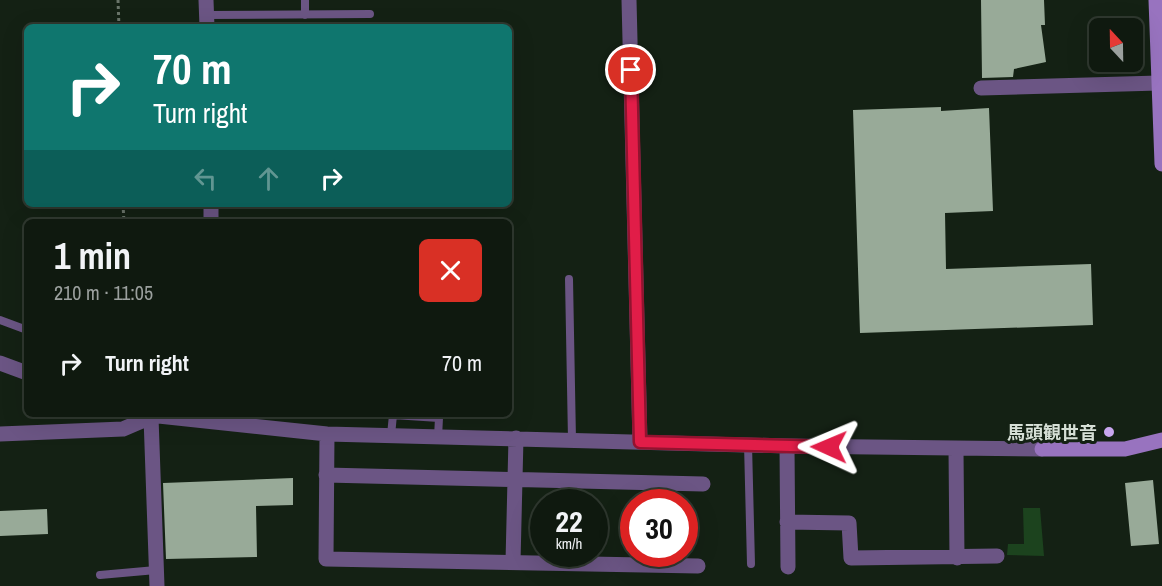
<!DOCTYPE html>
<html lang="en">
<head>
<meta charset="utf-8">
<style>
  :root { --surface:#0f190f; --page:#1d261d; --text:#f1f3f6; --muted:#9ba09e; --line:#2f382f }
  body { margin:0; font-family:"Archivo Narrow","Noto Sans JP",sans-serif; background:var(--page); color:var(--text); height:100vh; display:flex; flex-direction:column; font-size:22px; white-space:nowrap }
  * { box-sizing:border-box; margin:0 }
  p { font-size:20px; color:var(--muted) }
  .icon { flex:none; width:33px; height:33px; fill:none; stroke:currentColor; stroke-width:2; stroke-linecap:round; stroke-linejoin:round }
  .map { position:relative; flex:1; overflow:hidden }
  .side { position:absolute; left:24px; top:219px; width:488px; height:198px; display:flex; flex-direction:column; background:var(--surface); border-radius:9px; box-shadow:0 6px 24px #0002,0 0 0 2px var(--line) }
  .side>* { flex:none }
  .top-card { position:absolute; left:24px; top:24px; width:488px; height:183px; border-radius:9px; box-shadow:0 6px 24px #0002,0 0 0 2px var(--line); background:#0f766e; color:#fff; overflow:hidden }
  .needle { width:39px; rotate:338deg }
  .tools { position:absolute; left:1089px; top:18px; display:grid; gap:12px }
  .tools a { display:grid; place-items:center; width:54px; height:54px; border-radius:9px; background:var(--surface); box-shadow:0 6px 24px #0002,0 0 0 2px var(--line); font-size:30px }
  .speed { position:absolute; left:530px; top:489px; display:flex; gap:12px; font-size:30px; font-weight:700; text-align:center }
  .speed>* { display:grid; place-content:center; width:78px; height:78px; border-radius:50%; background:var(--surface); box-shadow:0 6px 24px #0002,0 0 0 2px var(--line); line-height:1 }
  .speed small { font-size:15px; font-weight:400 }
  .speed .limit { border:9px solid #d22; background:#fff; color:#111 }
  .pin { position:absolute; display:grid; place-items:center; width:51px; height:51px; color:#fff; margin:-26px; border:3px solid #fff; border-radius:50%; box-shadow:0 2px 6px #0007 }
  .me { position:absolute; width:66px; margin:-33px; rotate:271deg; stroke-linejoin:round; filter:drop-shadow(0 0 4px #0008) }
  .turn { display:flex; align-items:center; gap:21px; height:126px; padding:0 30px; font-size:27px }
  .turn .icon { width:78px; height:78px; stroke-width:2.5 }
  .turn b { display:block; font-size:42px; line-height:51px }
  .lanes { display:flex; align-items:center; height:57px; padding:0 30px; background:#0003; justify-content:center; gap:30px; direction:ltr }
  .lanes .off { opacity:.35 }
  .round { display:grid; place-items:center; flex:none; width:63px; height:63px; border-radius:9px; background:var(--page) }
  .summary { display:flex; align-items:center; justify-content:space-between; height:102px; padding:0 30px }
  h1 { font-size:36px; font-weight:700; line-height:45px }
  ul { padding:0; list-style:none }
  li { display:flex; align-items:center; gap:18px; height:84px; padding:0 30px }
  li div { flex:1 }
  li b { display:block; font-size:22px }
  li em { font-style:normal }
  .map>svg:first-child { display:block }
  .green { fill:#1c431e }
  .building { fill:#98aa98 }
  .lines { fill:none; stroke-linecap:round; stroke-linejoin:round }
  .path { stroke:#697469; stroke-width:3; stroke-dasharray:3 3; stroke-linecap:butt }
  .lane { stroke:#6b5584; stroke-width:8 }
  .street { stroke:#6b5584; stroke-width:15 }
  .secondary { stroke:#9873bf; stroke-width:15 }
  .route-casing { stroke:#92132f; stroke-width:15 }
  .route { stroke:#e11d48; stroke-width:10 }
  .poi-dot { fill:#c8a6ef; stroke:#142114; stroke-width:2 }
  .labels { text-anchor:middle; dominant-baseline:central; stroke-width:6; stroke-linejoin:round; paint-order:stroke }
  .poi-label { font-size:18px; font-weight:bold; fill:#d6dfd6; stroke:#142114; text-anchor:end }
</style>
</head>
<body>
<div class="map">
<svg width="1162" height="586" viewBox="0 0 1162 586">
  <rect width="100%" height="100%" fill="#142114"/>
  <path class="green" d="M1023 508H1040L1044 556 1007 555 1008 544H1024Z"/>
  <path class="building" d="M981 0H1044L1045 25H1041L1046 62 1014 69 1013 77 982 78Z
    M941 107V111L989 108 993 211 945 213 946 269 1091 264 1093 325 860 333 853 110Z
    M293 478V505L256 506 257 557 166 559 163 483Z
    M1153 480 1159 544 1131 546 1125 483Z
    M47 509 48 534 0 536V511Z"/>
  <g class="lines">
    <path class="path" d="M118 0 119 27
      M123 204 124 222"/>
    <path class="lane" d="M305 0V15
      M206 15 370 14
      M569 279 572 440
      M0 320 27 330
      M391 435 393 415 439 418 438 437
      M748 444 751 564
      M100 575 156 570"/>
    <path class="street" d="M206 0 207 27
      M629 0 640 442
      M981 88 1159 83
      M211 204V222
      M0 363 27 373
      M140 414 327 434 787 446 1042 449
      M0 434 123 429 151 417 157 586
      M327 434 326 559 698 566
      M787 446 788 567
      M956 450 957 558
      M326 475 703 484
      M787 522 849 523 851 558 997 556
      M513 562 516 438"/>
    <path class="secondary" d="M1156 0 1162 164
      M1042 449H1125L1162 440"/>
  </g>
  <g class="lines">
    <defs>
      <path id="route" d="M631 70 640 442 829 447"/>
    </defs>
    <use href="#route" class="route-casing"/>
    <use href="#route" class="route"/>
  </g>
  <circle class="poi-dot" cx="1109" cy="432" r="6"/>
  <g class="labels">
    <g class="poi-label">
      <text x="1097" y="432">馬頭観世音</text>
    </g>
  </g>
</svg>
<div class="tools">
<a><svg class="needle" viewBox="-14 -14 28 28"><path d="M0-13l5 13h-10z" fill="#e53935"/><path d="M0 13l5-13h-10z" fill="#9ba09e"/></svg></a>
</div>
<div class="speed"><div>22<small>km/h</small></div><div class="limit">30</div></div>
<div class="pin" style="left:631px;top:70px;background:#d93025"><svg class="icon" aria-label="arrive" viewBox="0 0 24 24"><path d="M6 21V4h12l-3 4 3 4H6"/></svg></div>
<svg class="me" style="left:829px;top:447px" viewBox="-20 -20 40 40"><path d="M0-17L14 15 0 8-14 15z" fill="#e11d48" stroke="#fff" stroke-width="4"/></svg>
<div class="top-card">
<div class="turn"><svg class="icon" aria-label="right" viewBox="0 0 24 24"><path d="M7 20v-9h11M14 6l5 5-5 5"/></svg><div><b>70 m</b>Turn right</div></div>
<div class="lanes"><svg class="icon off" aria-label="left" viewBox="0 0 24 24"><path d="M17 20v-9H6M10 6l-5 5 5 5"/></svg><svg class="icon off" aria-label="ahead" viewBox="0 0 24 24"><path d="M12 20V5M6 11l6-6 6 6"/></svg><svg class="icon" aria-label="right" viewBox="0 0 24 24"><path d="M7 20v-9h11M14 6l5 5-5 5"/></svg></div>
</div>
<section class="side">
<div class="summary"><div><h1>1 min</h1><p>210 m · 11:05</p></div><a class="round" style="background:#d93025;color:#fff"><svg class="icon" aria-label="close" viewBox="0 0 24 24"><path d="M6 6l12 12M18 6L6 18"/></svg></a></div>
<ul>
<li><svg class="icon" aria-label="right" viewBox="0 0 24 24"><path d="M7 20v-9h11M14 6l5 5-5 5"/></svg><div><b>Turn right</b></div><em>70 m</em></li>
</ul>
</section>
</div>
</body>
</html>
